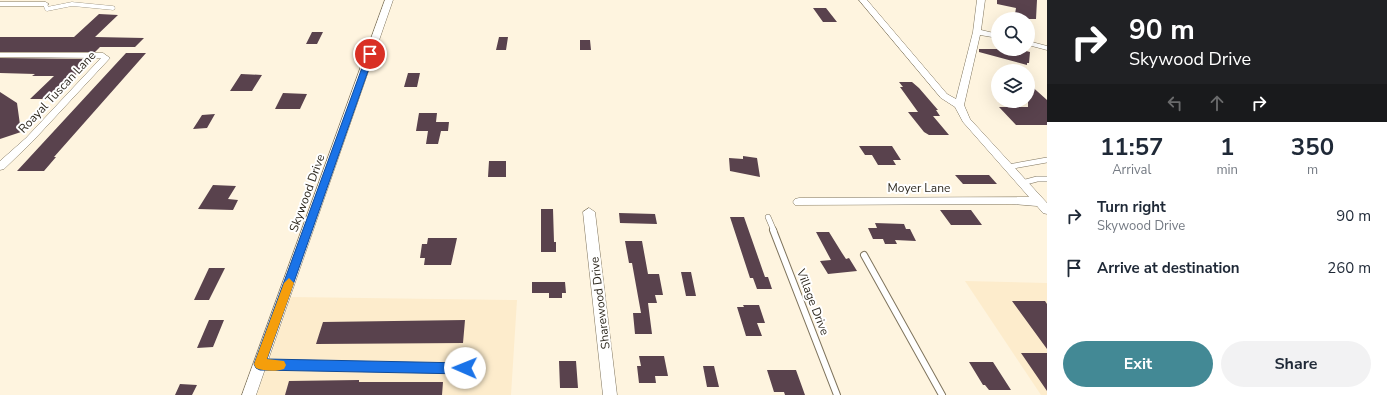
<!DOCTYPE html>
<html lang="en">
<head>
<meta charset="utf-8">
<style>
  :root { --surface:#fff; --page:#f2f2f3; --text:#1f2937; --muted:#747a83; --accent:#438995 }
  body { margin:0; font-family:"Nunito Sans",sans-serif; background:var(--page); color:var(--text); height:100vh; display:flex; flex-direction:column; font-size:15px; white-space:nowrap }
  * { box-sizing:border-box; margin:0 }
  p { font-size:13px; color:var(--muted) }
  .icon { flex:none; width:22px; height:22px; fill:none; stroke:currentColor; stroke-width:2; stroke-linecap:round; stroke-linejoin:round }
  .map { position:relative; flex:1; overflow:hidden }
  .sheet { display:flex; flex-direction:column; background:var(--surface); width:340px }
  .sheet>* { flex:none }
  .hud { background:#202124; color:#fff; overflow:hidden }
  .fabs { position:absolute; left:991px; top:12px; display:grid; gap:8px }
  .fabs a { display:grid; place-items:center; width:44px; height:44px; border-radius:50%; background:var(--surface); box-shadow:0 4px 16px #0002; font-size:20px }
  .pin { position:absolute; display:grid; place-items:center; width:34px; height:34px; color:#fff; margin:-17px; border:2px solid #fff; border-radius:50%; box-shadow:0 1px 4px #0007 }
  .me { position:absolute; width:44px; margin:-22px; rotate:271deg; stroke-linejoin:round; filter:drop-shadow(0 0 3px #0008) }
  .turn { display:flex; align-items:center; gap:14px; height:84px; padding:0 16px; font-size:18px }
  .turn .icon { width:52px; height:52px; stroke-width:2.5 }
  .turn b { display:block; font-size:28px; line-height:34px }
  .lanes { display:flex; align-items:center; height:38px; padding:0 16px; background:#0003; justify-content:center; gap:20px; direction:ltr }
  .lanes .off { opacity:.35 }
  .eta { display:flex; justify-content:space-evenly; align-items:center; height:68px; text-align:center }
  .eta b { font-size:24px; font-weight:700; line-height:28px }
  .primary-button { display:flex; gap:8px; margin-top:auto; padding:8px 16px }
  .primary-button a { flex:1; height:46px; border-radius:24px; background:var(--accent); color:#fff; font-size:16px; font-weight:700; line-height:46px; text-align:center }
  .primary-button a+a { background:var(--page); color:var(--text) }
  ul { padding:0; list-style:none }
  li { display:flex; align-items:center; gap:12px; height:52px; padding:0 16px }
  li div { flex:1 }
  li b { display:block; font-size:15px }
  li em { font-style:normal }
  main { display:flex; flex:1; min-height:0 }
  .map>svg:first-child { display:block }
  .built { fill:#fdeccc }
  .building { fill:#59424d }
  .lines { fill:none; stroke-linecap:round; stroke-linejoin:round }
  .service-far2-casing { stroke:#7f745d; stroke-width:4.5 }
  .service-far1-casing { stroke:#7f745d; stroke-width:6 }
  .service-casing { stroke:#7f745d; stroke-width:8 }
  .minor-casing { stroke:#7f745d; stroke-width:1 }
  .service-far2 { stroke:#fff; stroke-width:4 }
  .service-far1 { stroke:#fff; stroke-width:5 }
  .service { stroke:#fff; stroke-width:6 }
  .minor { fill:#fff; fill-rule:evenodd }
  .route { fill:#1a73e8; stroke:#114b97 }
  .slow { fill:#f59e0b }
  .labels { text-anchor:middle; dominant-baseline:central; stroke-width:4; stroke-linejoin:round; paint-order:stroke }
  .street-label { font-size:12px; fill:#2e291f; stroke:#fff }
</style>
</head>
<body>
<main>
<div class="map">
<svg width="1047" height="395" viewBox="0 0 1047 395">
  <rect width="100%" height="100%" fill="#fef4df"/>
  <path class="built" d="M965 281 1047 283V395H1041Z
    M291 297 517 300 511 395H257Z"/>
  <path class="building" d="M997 0H1037L1036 19H1016L1017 15 1015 14 1016 8 997 4Z
    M813 8H826L837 22H823Z
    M99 14 118 15 95 37 144 38 135 47H100L95 52H0V37H74Z
    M312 32H323L317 44H306Z
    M499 37H508L506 50H496Z
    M580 40H590L591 50H580Z
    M979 49H1018L1030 52 1029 63H1027V65L979 52Z
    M126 53H146L54 157H56L44 171H17Z
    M0 58 87 59 79 67H84L50 99H30L54 76H32L35 74 0 73Z
    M408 73H420L417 87H404Z
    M241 74 262 75 252 91H230Z
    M899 82H912L919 88 938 110H936L940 116H933L949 135H929L924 132 908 112H918L900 87H903Z
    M1028 83 1047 100V125H1016L999 107H1028Z
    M0 92 17 103 21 132 0 139Z
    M283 93 307 94 300 109H275Z
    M419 113H437L436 122H449L448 131H441L438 144H426L428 131H416Z
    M215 114 207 128 193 129 202 115Z
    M859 146H892L901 160H893L896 165H878L872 155H865Z
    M743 156 757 158 760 177 730 171 729 158 743 159Z
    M489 161H506V177H488Z
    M955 175H989L997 184H963Z
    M213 185 236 186 228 199 238 200 233 210 198 209Z
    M541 209H553L554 242H556V252H541Z
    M940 210H971L982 225H951Z
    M619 213 655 214 657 224 620 223Z
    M730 217H744L765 277H768L772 289H757L753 278H750Z
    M875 223 904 224 906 229H910L916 241 895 240 897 244H885L883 239H873L868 228H877Z
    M816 232H829L842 253 846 259 849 258 857 271 828 274 820 261 831 260Z
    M428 238H457L451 265H424L425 258H420L422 244H427Z
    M625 241H642L648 274H659L663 295H655L657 303H648L652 334H635L633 313H641L632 263H629Z
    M209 268H225L209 300H194Z
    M681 272H691L696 296H686Z
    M532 282H565L566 293H562V298H549V293H532Z
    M1012 301H1045L1047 304V349Z
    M743 305H759L765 323H757L762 336H746L737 307H744Z
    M209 320H224L213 347 197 348Z
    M465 320 463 343 316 344 323 322Z
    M1021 353H1047V391Z
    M639 356H664L668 376H655L656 383H639L637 366H641Z
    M559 361H576L578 388H560Z
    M969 362H993L1011 390H989L985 385H983Z
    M703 366H714L719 387H707Z
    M767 370H796L805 395H785L784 392H774Z
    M359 380V382H443L442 395H285L289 381Z
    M180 384 197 385 192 395H175Z"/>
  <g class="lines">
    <defs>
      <path id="service-far2" d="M45 4 47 9 72 4 113 8"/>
      <path id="service-far1" d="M1008 167 1047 160
        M1022 183 1037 179H1047
        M768 217 774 231"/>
      <path id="service" d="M773 230 837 395
        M864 255 942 395
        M260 364 465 368"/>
      <path id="minor" d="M385 0H393L256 395H242Z
        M859 0H867L947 94 956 99 973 32 977 0H985L981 30 998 34V38L980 35 964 105 970 119 1047 203V214L1043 213 1037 206 1012 204 795 205 793 202 795 199 799 198 1029 197 963 122 955 107 941 98Z
        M0 2H45L49 4 45 6H0Z
        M1028 41 1047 46V50L1028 45Z
        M0 53H103L110 58 32 142 4 169 0 170V161L26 138 101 58 0 57Z
        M589 208 595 212 617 395H603L583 212Z"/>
    </defs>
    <use href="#service-far2" class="service-far2-casing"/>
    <use href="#service-far1" class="service-far1-casing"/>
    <use href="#service" class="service-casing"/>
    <use href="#minor" class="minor-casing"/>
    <use href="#service-far2" class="service-far2"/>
    <use href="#service-far1" class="service-far1"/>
    <use href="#service" class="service"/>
    <use href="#minor" class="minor"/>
  </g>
  <path class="route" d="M370 52 374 54 267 359 465 363 469 365 471 368 469 372 465 374 260 370 256 368 254 364 367 54Z"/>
  <path class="slow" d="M289 278 294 283 267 359 284 361 286 365 284 369C276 372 263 371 256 368L254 364 284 283Z"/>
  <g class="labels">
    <g class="street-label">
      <text transform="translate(57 92) rotate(-47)">Roayal Tuscan Lane</text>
      <text x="919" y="188">Moyer Lane</text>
      <text transform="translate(307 193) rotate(-70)">Skywood Drive</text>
      <text transform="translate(813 302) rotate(69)">Village Drive</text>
      <text transform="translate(600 303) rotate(-97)">Sharewood Drive</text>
    </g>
  </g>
</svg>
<div class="fabs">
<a><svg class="icon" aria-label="search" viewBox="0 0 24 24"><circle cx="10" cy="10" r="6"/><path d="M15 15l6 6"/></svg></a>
<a><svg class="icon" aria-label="layers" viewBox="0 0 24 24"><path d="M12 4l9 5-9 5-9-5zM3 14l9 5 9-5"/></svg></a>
</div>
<div class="pin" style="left:370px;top:54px;background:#d93025"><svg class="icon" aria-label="arrive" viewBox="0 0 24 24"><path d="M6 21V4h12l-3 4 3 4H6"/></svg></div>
<svg class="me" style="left:465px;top:368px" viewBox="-20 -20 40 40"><circle r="19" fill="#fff"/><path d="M0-13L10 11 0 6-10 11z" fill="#1a73e8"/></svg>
</div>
<section class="sheet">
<div class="hud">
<div class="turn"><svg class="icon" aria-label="right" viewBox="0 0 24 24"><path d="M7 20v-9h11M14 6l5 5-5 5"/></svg><div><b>90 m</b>Skywood Drive</div></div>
<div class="lanes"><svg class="icon off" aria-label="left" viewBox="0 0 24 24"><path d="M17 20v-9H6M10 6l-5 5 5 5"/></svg><svg class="icon off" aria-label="ahead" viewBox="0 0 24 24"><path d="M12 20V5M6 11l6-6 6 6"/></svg><svg class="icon" aria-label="right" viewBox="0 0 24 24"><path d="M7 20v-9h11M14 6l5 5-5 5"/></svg></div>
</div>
<div class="eta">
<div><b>11:57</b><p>Arrival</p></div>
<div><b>1</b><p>min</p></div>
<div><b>350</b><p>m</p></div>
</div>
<ul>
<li><svg class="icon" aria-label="right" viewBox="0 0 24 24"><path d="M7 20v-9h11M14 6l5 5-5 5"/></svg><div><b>Turn right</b><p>Skywood Drive</p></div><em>90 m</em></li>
<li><svg class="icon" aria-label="arrive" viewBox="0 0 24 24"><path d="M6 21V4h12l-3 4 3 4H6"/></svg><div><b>Arrive at destination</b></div><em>260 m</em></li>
</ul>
<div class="primary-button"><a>Exit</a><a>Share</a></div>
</section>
</main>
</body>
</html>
